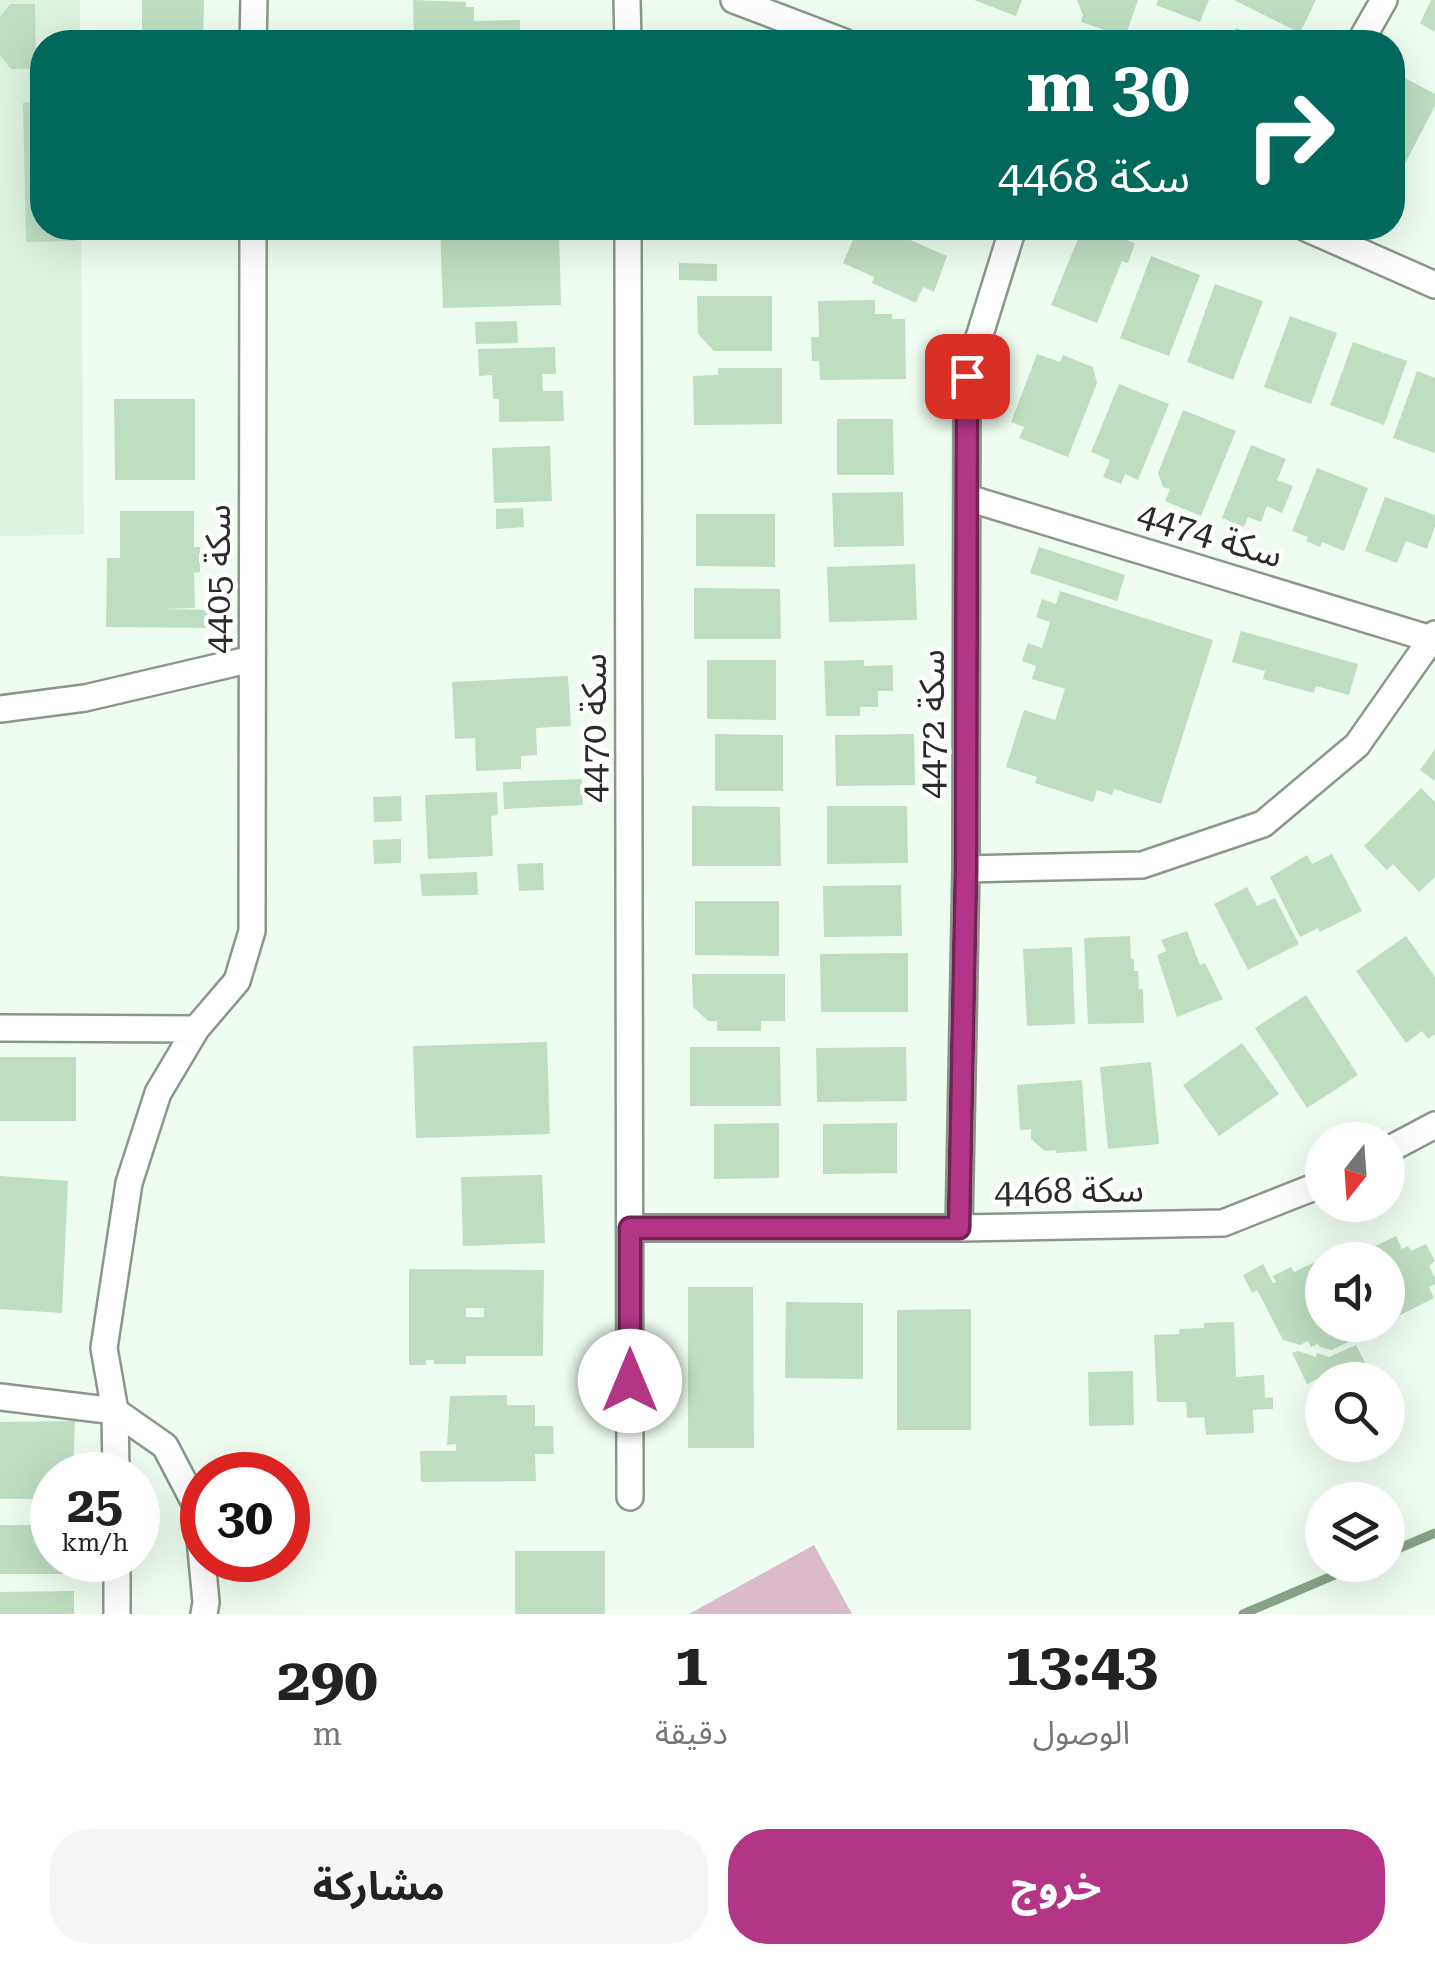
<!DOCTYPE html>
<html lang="ar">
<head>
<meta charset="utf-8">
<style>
  :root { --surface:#fff; --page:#f6f6f6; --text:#222; --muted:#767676; --accent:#b33686 }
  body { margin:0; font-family:"Roboto Serif","Noto Sans Arabic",serif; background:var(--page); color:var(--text); direction:rtl; height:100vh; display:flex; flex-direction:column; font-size:38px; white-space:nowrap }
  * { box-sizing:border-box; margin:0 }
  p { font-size:32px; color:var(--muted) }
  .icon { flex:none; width:55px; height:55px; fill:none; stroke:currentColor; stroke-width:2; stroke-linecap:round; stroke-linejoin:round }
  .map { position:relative; height:1614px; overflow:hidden; direction:ltr }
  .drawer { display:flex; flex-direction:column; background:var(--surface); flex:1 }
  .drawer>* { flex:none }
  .banner { position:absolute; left:30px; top:30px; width:1375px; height:210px; border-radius:40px; box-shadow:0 10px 40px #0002; direction:rtl; background:#00695c; color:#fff; overflow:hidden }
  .needle { width:65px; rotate:197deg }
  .buttons { position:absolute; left:1305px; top:1122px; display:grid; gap:20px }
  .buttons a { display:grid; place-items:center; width:100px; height:100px; border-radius:50%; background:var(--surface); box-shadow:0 10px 40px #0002; font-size:50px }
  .speed { position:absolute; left:30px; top:1452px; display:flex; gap:20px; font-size:50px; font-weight:700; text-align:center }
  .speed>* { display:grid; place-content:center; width:130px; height:130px; border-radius:50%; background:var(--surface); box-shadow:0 10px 40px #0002; line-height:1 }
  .speed small { font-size:25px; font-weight:400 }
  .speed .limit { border:15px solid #d22; background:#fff; color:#111 }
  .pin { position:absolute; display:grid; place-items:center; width:85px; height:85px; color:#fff; margin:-42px; border-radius:20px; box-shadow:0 5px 15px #0006 }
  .me { position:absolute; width:110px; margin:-55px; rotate:0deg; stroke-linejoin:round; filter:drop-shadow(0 0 8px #0008) }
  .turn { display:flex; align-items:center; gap:35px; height:210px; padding:0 50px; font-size:45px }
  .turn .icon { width:130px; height:130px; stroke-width:2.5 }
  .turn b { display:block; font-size:70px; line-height:85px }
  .eta { display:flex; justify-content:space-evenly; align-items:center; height:170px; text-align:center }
  .eta b { font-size:60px; font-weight:700; line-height:70px }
  .cta { display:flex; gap:20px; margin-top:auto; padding:20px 50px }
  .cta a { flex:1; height:115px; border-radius:40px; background:var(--accent); color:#fff; font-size:40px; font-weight:700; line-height:115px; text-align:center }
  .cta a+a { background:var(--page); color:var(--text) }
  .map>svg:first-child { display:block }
  .built { fill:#ddf3df }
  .garden { fill:#dbbacb }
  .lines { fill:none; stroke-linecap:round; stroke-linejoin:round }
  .stream { stroke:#85a388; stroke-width:9 }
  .building { fill:#beddc1; fill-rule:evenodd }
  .street-casing { stroke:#89988b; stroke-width:30 }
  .street { stroke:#fff; stroke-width:25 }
  .route-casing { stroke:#742357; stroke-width:25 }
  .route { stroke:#b33686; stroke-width:18 }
  .labels { text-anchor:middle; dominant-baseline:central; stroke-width:9; stroke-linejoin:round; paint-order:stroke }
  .street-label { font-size:35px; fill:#282d28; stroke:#fff }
</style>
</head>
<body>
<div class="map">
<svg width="1435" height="1614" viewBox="0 0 1435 1614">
  <rect width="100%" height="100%" fill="#eefdef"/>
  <path class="built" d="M0 0H80V42H42V228H81L84 535 0 536Z"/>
  <path class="garden" d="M814 1545 852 1614H689Z"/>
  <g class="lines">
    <path class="stream" d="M1388 1553 1435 1533
      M1243 1614 1358 1565"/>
  </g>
  <path class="building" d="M142 0H204L203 42H142Z
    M413 0 466 2V7H474V21L520 20V31H551V42H414Z
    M974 0H1022L1016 16Z
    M1077 0H1138L1125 37 1081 22 1083 15Z
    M1158 0H1209L1200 22 1156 5Z
    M1234 0H1316L1300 33Z
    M1431 0H1435V32L1420 23Z
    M10 4H35L36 69H11L0 55V17Z
    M1236 28 1275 42H1231Z
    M1392 71 1435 94V106L1401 171 1392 167Z
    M42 102V228H75V241L26 242 23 103Z
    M440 228H559L561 305 443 308Z
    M858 228H883L947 256 934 292 923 287 916 303 872 283 874 277 843 263Z
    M1092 228 1101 231 1105 241 1108 232 1135 243 1128 263 1122 261 1097 323 1051 305 1080 234Z
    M1151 256 1200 275 1169 356 1120 338Z
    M679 263 717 264V281L679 280Z
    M1215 284 1263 301 1233 380 1187 362Z
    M697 296H772V351H714L698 334Z
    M875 300V314H892V319H905L906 379 820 380 819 361H812L811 337H819L818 301Z
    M1290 316 1337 333 1311 404 1264 387Z
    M517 321 518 343 476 344 475 322Z
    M1353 342 1407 361 1384 425 1330 405Z
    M555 347 556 374H542L543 391H563L564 421 499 422V399H493L492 375 479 376 478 349Z
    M1037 354 1060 362 1063 355 1093 367 1097 383 1068 457 1019 438 1024 427 1011 422Z
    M718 368H782V424L694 425 693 376 718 375Z
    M1417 371 1435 378V453L1393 438Z
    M1119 384 1169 404 1138 480 1125 474 1121 484 1103 477 1110 460 1091 452Z
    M114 399H195V480H115Z
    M1183 410 1236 431 1201 516 1165 501 1170 489 1163 487 1158 473Z
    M837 419H893L894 475H837Z
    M1251 445 1286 459 1277 480 1293 486 1282 513 1267 506 1261 522 1248 517 1244 527 1222 518Z
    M550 446 552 501 494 503 492 448Z
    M1317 468 1368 488 1344 551 1322 542 1320 547 1306 541 1308 537 1292 531Z
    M903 492 904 546 834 547 832 493Z
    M1385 497 1435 515V526L1427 549 1406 541 1397 563 1365 551Z
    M523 508 524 527 496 529V509Z
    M120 511H194V547H200V572L194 573 195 608 161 609 215 610V628L106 627 107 558H120Z
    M696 514H775V567L696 566Z
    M1039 547 1125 575 1117 601 1030 573Z
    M915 564 917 620 829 622 827 567Z
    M694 588 780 589 781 639H694Z
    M1060 591 1213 640 1161 804 1114 789 1112 795 1097 790 1093 802 1035 783 1037 777 1006 767 1024 710 1055 720 1065 689 1032 679 1036 666 1022 661 1028 643 1042 648 1050 622 1036 617 1042 599 1056 604Z
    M1241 631 1358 664 1349 695 1316 686 1314 693 1263 679 1265 671 1232 662Z
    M707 660H776V720L707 719Z
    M864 660V666L893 665V691H878V707H860V716H826L824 661Z
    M568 676 571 726 536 728 537 755 521 756V769L476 771 475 738 455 739 452 682Z
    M715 734 783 735V791H715Z
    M914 734 915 785 836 786 835 735Z
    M1435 749V781L1420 770Z
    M582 779 583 805 504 809 503 782Z
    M1421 788 1435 802V877L1419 892 1393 864 1387 870 1364 846Z
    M497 792 498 815 491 816 493 856 428 859 425 795Z
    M401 796 402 821 374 822 373 797Z
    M692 806 780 807 781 866H692Z
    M827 806H907L908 863 827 864Z
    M401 839V863L374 864 373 840Z
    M1332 854 1362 911 1320 932 1318 928 1300 937 1270 877 1307 855 1312 864Z
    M543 863 544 890 519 891 517 864Z
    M477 872 478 895 422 896 420 874Z
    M901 885 902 936 824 937 823 886Z
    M1247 887 1257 906 1275 898 1299 944 1248 970 1214 904Z
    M695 901H779V956L695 955Z
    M1187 931 1200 965 1205 963 1223 999 1177 1017 1157 955 1166 951 1161 940Z
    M1130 936 1131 959H1134V971H1138L1139 989H1143L1144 1023 1088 1024 1084 938Z
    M1406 936 1435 977V1034L1428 1039 1422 1031 1406 1043 1356 971Z
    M1072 947 1075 1024 1027 1026 1023 949Z
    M908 953V1012H821L820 954Z
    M692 974H785V1021H761V1031H717V1021H708L693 1007Z
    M1306 995 1358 1075 1307 1108 1255 1028Z
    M547 1042 550 1134 416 1138 413 1046Z
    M1242 1043 1279 1094 1219 1136 1183 1085Z
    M690 1047H780L781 1106H690Z
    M906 1047 907 1101 817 1102 816 1048Z
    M0 1057H76V1121H0Z
    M1151 1062 1159 1144 1108 1149 1100 1067Z
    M1082 1080 1087 1151 1056 1153V1150L1045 1151 1031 1139V1129L1020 1130 1017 1085Z
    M779 1123V1178L714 1179V1124Z
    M897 1123V1173L823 1174V1124Z
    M542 1175 545 1243 463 1246 461 1177Z
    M0 1176 68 1181 62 1313 0 1309Z
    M1396 1236 1402 1249 1408 1246 1411 1251 1426 1244 1435 1261 1429 1266 1435 1278V1284L1429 1287 1434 1298 1398 1316 1396 1311 1388 1315V1260H1357L1355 1256Z
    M1315 1262 1322 1277V1325H1347L1354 1339 1332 1350 1320 1347 1318 1344 1311 1347 1308 1341 1300 1345 1283 1340 1257 1290 1252 1293 1243 1275 1263 1264 1273 1283 1276 1282 1273 1276 1291 1267 1294 1272Z
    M409 1269 544 1270 543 1356H466V1364H434V1360H426V1365H409ZM466 1308H484V1317H466Z
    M688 1287H753L754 1448H688Z
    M786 1302 863 1303V1379L785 1378Z
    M971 1309V1430H897V1310Z
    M1234 1322 1236 1377 1264 1375 1265 1398 1273 1397V1409L1253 1410 1254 1433 1206 1435 1204 1417 1187 1418 1186 1402H1157L1154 1335 1179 1334V1329L1204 1328V1323Z
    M1356 1345 1374 1380H1322V1390L1317 1379 1307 1384 1292 1353 1298 1351 1316 1357 1317 1353 1329 1357Z
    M1133 1371 1134 1425 1089 1426 1088 1372Z
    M507 1395V1405H535V1426H553L554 1454H535L536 1481 421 1482 420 1451H456V1444L447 1445 450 1396Z
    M75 1421 73 1475H52V1499H0V1422Z
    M0 1525H52V1560H73L72 1574H0Z
    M515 1551H605V1614H515Z
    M74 1591V1614H0V1592Z"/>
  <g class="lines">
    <defs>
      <path id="street" d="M627 0 628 42
        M734 0 844 42
        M253 42 254 0
        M1360 42 1384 0
        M628 228 630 1497
        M1306 228 1435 285
        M968 498 1431 639
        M0 709 85 698 252 659
        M966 869 1142 865 1263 824 1357 745 1435 634
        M0 1028 196 1029
        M1388 1150 1435 1125
        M630 1228H959L1223 1223 1322 1184
        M959 1228 966 869 967 376 1013 228
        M0 1397 115 1411 165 1446 197 1507 206 1602 204 1614
        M116 1475 115 1411 104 1348 129 1183 158 1093 196 1029 237 981 252 931 253 228
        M117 1560V1614"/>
    </defs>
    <use href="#street" class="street-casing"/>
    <use href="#street" class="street"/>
  </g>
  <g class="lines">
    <defs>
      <path id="route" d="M630 1381V1228H959L966 869 967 376"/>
    </defs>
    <use href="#route" class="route-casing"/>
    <use href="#route" class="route"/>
  </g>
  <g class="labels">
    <g class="street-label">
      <text transform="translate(1210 535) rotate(17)">سكة 4474</text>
      <text transform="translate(218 579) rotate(-90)">سكة 4405</text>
      <text transform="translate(932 724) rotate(-90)">سكة 4472</text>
      <text transform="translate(594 728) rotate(-90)">سكة 4470</text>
      <text transform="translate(1069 1191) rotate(-1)">سكة 4468</text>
    </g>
  </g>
</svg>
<div class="buttons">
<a><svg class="needle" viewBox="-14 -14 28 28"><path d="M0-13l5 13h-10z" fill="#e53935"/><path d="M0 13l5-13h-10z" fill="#767676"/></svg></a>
<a><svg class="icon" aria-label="sound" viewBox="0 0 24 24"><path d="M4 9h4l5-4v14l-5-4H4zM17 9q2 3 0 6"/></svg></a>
<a><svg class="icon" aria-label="search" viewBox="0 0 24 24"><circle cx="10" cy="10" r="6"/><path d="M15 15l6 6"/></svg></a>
<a><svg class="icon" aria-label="layers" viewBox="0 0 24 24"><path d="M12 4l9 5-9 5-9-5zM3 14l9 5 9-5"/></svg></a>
</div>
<div class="speed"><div>25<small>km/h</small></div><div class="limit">30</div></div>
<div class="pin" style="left:967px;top:376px;background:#d93025"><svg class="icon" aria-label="arrive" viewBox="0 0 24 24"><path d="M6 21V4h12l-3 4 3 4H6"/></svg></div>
<svg class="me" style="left:630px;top:1381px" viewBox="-20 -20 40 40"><circle r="19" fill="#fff"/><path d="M0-13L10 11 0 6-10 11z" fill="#b33686"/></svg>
<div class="banner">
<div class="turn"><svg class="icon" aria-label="right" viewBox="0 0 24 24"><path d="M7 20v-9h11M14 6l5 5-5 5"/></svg><div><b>30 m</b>سكة 4468</div></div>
</div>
</div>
<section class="drawer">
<div class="eta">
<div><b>13:43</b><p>الوصول</p></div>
<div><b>1</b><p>دقيقة</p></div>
<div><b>290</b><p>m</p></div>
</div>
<div class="cta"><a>خروج</a><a>مشاركة</a></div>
</section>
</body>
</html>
